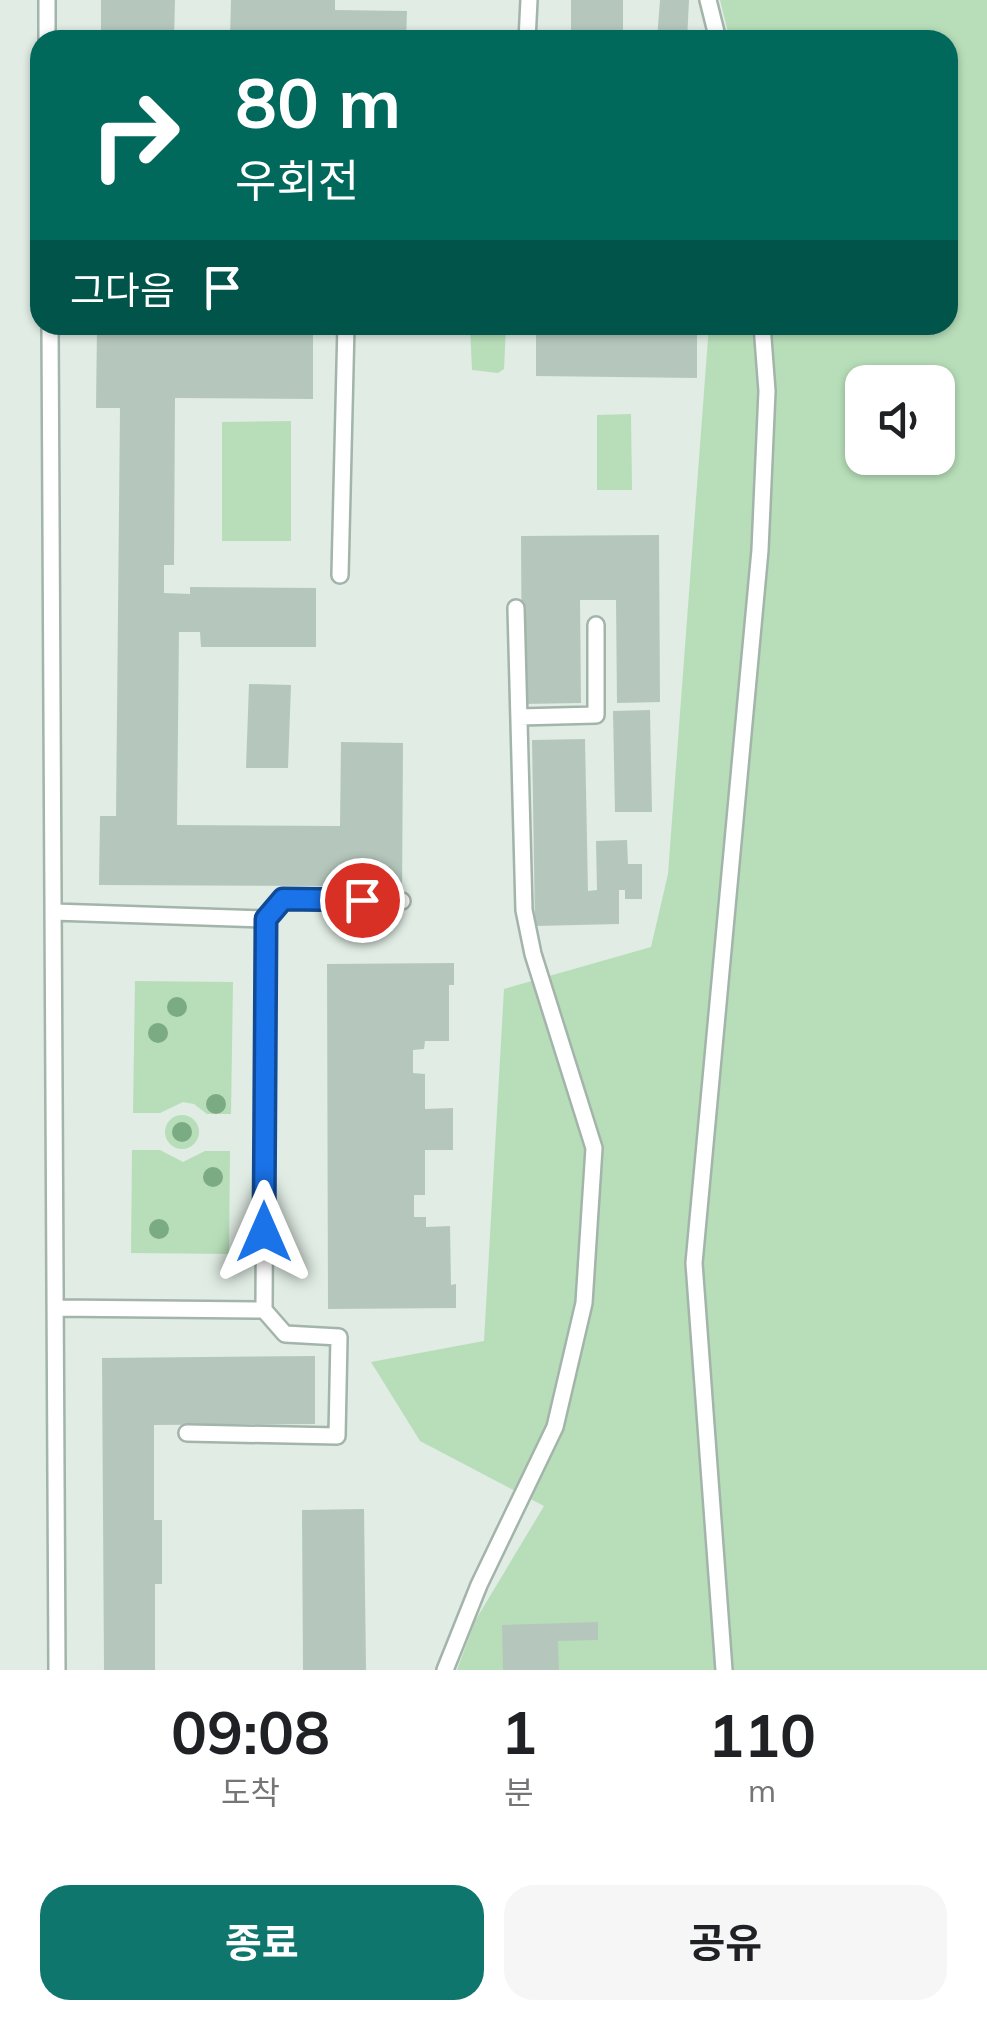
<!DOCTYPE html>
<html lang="ko">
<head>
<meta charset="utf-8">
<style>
  :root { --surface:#fff; --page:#f6f6f6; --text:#202124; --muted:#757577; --accent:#0f766e }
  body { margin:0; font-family:Mulish,"Noto Sans KR",sans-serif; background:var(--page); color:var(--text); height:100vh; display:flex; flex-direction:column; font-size:38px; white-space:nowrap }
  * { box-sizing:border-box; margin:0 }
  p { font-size:32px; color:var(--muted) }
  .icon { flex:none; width:55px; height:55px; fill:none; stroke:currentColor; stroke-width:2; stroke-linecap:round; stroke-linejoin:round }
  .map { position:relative; height:1670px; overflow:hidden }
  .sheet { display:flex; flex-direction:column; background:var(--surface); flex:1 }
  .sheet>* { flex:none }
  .guide { position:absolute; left:30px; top:30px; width:928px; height:305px; border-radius:30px; box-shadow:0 2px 8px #0004; background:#00695c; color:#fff; overflow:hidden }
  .tools { position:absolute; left:845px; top:365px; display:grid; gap:20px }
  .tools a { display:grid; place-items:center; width:110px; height:110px; border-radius:20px; background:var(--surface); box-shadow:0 2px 8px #0004; font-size:50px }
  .pin { position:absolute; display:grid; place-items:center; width:85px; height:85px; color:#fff; margin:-42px; border:5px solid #fff; border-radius:50%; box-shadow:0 2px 10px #0007 }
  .me { position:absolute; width:110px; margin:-55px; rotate:0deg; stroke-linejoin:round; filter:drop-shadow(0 0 8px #0008) }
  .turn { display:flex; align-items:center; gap:35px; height:210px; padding:0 40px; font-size:45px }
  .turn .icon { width:130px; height:130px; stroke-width:2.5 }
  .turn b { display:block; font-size:70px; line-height:85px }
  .then { display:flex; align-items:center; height:95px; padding:0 40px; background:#0003; gap:20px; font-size:38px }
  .eta { display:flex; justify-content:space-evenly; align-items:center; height:170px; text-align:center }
  .eta b { font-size:60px; font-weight:700; line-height:70px }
  .button { display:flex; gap:20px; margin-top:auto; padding:20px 40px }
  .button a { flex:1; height:115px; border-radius:30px; background:var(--accent); color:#fff; font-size:40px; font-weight:700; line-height:115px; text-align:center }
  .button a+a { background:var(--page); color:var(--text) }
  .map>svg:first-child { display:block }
  .green { fill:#b7deb9; fill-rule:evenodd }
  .building { fill:#b5c7bc }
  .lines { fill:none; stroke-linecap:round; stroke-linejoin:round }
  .lane-casing { stroke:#a3b4aa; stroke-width:20 }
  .lane { stroke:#fff; stroke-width:15 }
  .tree { fill:#7bab83 }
  .route-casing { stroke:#114b97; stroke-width:25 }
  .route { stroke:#1a73e8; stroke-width:18 }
</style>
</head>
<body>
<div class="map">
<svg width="987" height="1670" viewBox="0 0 987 1670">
  <rect width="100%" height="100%" fill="#e0ece4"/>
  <path class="green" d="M720 0H987V1670H457L475 1621 544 1506 420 1441 371 1362 484 1341 504 989 651 947 668 874 709 325H948V40H730ZM862 382H938V458H862Z
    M470 325H506L504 369 498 373 472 370Z
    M631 414 632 490H597V415Z
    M291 421V541H222V422Z
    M135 981 233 982 231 1114H207L194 1104 183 1102 160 1113H133Z
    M165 1132a17 17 0 1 1 34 0a17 17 0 1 1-34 0Z
    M132 1150H160L183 1162 205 1151H230L229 1254 131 1253Z"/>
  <path class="building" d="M101 0H175L174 40H101Z
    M231 0H335V10L407 11 406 40H230Z
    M571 0H623V40H571Z
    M660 0H689L687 40H657Z
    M536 325H697V378L536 376Z
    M97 327 313 328V399L175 398 174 565H164V593L190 594V587L316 588V647H201L200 632H179L177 825 340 826 341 742 403 743 402 896H345V886L99 885 100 816H116L120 408H96Z
    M659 535 660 702 617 703 616 600H580L581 703 522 704 521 536Z
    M249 684 291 685 288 768H246Z
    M650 710 652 812H615L613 711Z
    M585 739 588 891 597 890 596 841 627 840 628 864H642V899H625V890H619V924L535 926 532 740Z
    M454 963V985H449V1041H425L424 1049 413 1050V1073L425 1074V1109L453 1108V1150H425V1195H414V1217H426V1227L450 1226 451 1285 456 1284V1308L328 1309 327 964Z
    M315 1356V1424L154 1425V1520H162V1584H155V1670H104L102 1358Z
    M364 1509 366 1670H303L302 1510Z
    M598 1622V1640L558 1641 559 1670H503L502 1625Z"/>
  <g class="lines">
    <defs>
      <path id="lane" d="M47 0V40
        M708 0 718 40
        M527 40 529 0
        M50 325 57 1670
        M340 575 346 325
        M519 717 596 715V625
        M54 912 266 919
        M56 1308 264 1310
        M187 1433 337 1436 339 1337 285 1334 264 1310 266 919 283 899 402 901
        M445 1670 479 1585 555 1427 584 1303 594 1148 533 954 524 910 516 608
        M724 1670 694 1263 760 550 767 391 762 325"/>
    </defs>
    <use href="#lane" class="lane-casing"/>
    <use href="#lane" class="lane"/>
  </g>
  <g class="tree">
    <circle cx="177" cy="1007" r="10"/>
    <circle cx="158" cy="1033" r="10"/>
    <circle cx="216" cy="1104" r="10"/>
    <circle cx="182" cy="1132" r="10"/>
    <circle cx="213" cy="1177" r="10"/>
    <circle cx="159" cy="1229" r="10"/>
  </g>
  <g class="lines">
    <defs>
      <path id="route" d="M264 1232 266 919 283 899 362 900"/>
    </defs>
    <use href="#route" class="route-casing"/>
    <use href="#route" class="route"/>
  </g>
</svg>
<div class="tools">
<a><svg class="icon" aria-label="sound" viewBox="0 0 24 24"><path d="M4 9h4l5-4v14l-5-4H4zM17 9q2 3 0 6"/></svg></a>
</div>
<div class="pin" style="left:362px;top:900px;background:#d93025"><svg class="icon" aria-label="arrive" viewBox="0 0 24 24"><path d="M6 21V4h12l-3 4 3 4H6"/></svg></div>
<svg class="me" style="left:264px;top:1232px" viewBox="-20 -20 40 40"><path d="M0-17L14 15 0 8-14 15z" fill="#1a73e8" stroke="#fff" stroke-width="4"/></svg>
<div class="guide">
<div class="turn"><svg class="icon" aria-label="right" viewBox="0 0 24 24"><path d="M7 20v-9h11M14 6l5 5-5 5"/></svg><div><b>80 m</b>우회전</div></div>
<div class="then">그다음<svg class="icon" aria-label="arrive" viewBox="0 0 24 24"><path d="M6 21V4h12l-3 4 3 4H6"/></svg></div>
</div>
</div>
<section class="sheet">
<div class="eta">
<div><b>09:08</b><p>도착</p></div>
<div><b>1</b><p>분</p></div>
<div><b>110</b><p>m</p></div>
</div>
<div class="button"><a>종료</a><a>공유</a></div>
</section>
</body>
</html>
